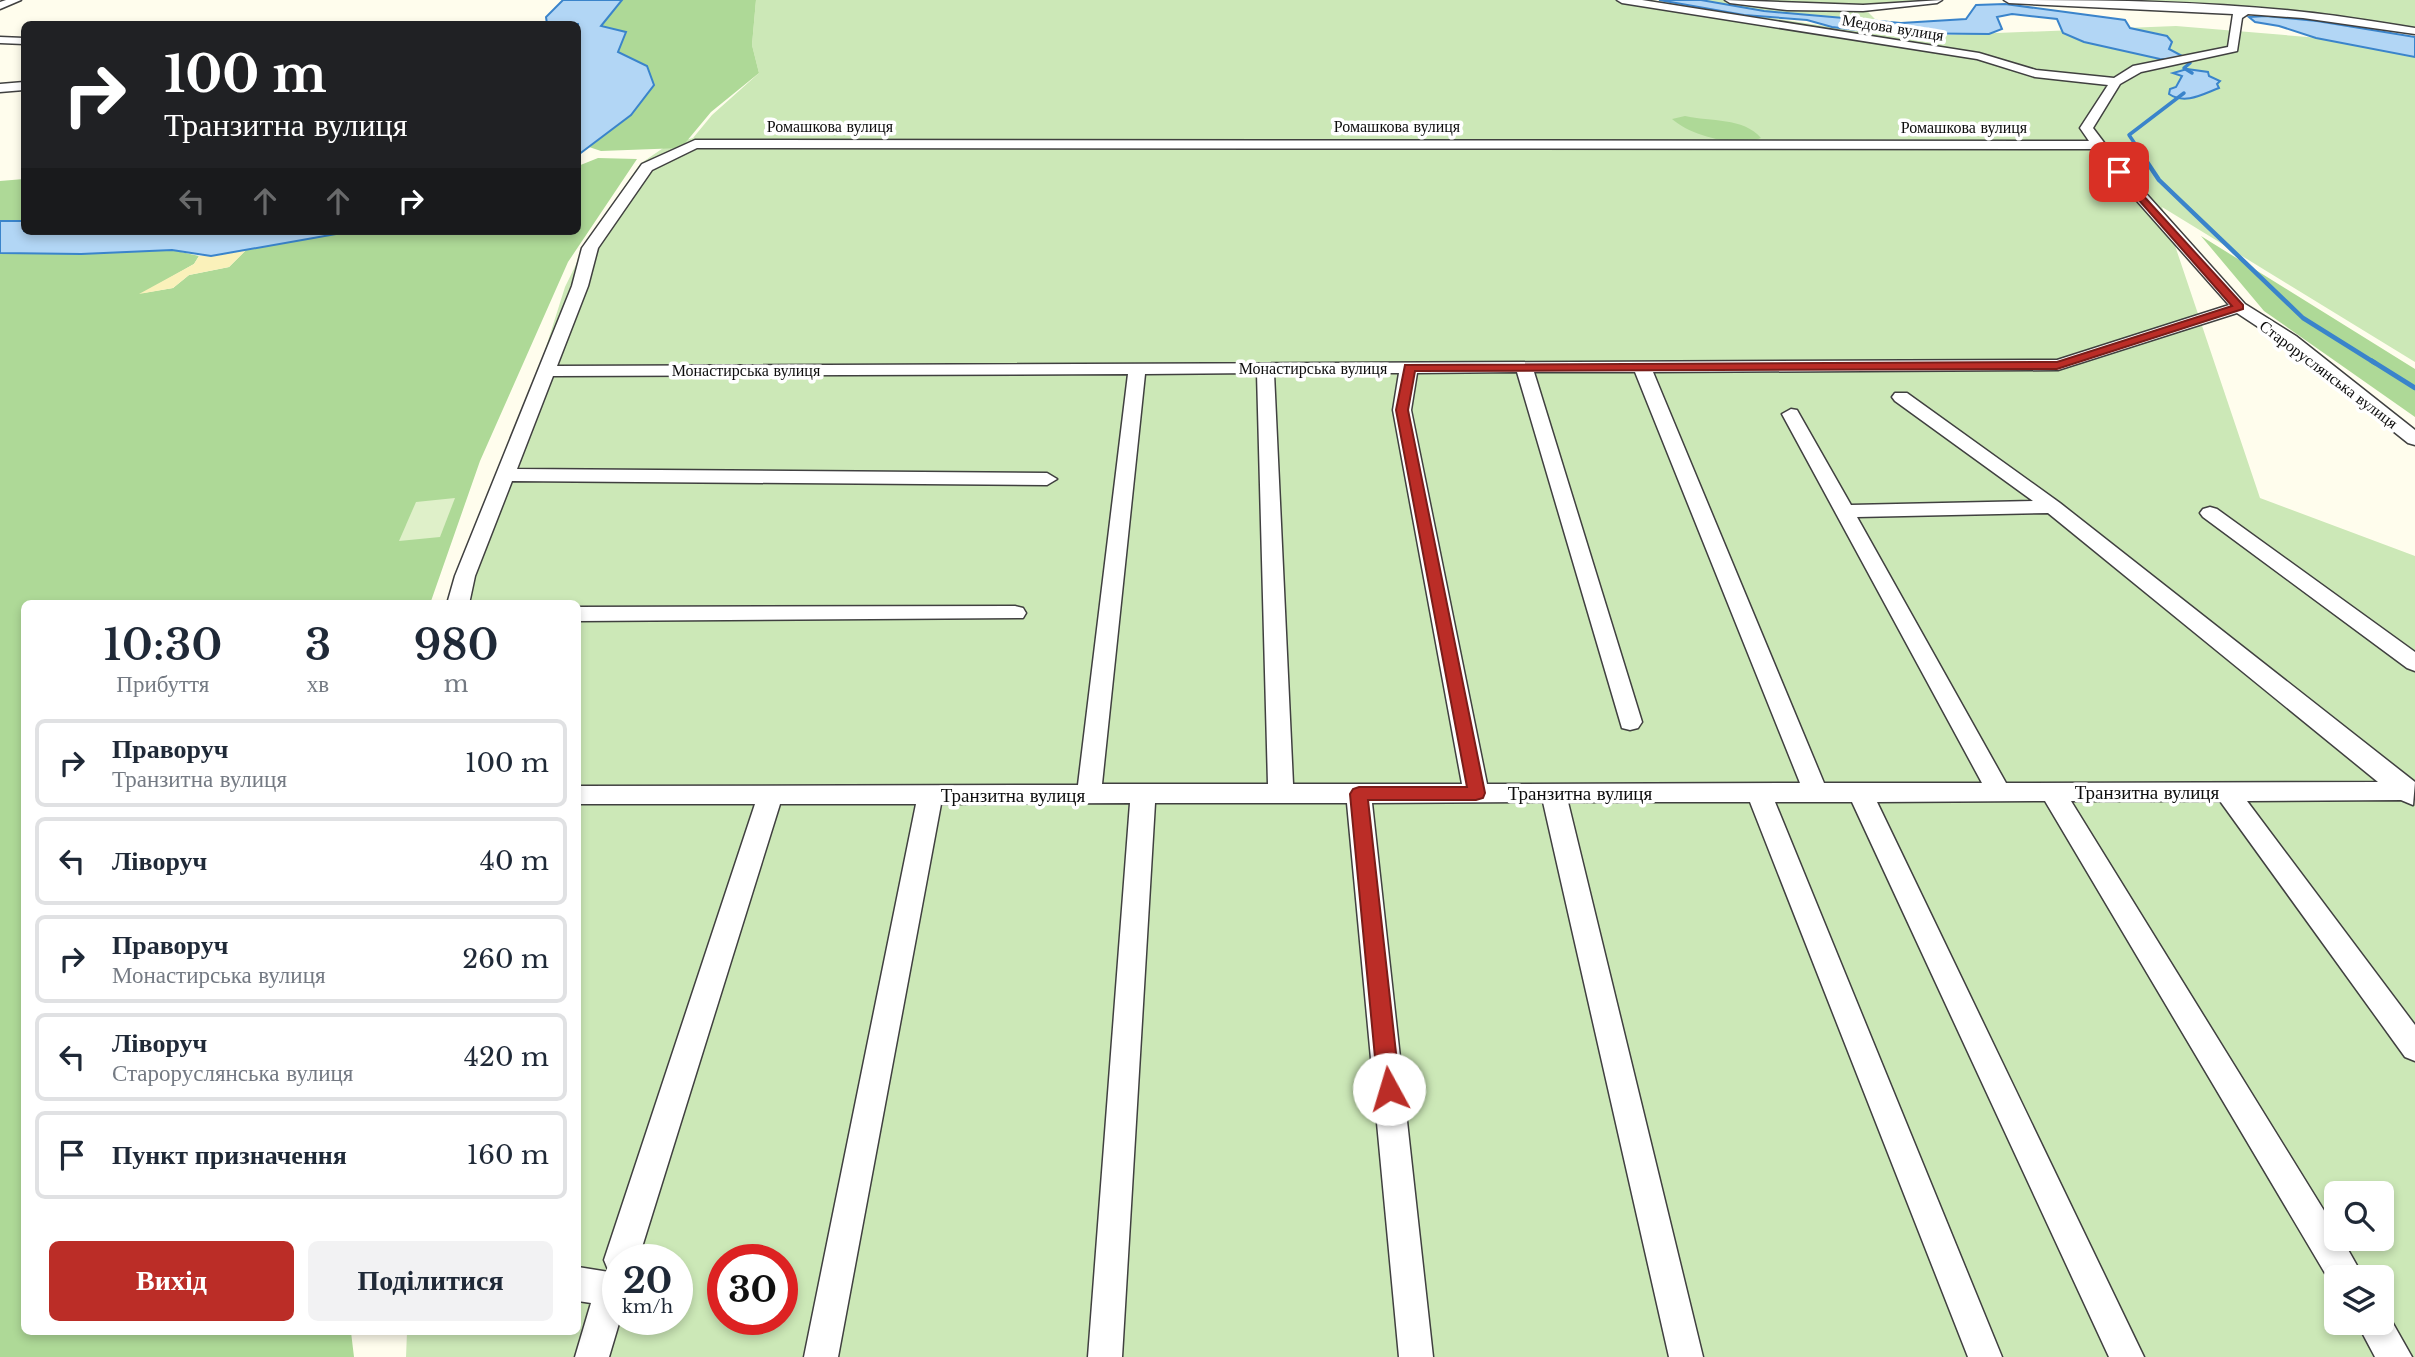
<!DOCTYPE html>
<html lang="uk">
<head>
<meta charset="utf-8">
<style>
  :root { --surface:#fff; --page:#f2f2f3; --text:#1f2937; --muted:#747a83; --line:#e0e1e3; --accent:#bb2d27 }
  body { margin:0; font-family:"Libre Baskerville",serif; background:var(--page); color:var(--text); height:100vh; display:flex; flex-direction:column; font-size:26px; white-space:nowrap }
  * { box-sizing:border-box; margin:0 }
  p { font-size:23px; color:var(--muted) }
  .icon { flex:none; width:38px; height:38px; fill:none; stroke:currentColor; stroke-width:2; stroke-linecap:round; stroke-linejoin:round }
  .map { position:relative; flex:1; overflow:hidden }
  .details { position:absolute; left:21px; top:600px; width:560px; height:735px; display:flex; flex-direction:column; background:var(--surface); border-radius:10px; box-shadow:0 4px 10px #0003 }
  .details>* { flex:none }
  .guide { position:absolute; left:21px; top:21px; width:560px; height:214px; border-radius:10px; box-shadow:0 4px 10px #0003; background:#202124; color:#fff; overflow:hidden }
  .fabs { position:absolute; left:2324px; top:1181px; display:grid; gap:14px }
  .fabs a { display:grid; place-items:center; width:70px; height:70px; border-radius:10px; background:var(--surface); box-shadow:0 4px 10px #0003; font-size:35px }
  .speed { position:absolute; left:602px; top:1244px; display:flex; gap:14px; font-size:35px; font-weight:700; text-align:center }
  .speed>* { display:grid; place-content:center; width:91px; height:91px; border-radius:50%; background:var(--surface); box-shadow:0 4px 10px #0003; line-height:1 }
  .speed small { font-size:18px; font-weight:400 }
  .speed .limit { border:10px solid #d22; background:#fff; color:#111 }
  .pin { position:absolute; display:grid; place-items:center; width:60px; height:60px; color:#fff; margin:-30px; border-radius:14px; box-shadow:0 4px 10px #0006 }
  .me { position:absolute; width:77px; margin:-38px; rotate:354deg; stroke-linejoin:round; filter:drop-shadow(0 0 5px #0008) }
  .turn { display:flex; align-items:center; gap:24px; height:147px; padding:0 28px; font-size:32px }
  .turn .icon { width:91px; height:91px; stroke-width:2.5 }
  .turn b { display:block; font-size:49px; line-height:60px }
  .lanes { display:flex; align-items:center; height:66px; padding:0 28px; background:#0003; justify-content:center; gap:35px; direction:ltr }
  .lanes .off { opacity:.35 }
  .eta { display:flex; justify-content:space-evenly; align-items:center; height:119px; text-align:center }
  .eta b { font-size:42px; font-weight:600; line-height:49px }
  .primary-button { display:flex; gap:14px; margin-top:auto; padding:14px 28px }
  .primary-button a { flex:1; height:80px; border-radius:10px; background:var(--accent); color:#fff; font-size:28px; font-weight:600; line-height:80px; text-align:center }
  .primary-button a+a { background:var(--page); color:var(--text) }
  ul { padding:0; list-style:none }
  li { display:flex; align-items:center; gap:21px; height:88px; margin:0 14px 10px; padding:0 14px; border:4px solid var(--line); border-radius:10px }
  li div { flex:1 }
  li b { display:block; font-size:26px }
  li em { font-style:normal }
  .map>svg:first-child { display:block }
  .green { fill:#cce8b7; fill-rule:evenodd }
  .forest { fill:#aed997 }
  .sand { fill:#faf1ba }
  .pitch { fill:#dff0c9 }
  .water { fill:#b2d6f5; stroke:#3a84cb; stroke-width:2 }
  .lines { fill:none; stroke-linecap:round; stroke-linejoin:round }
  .stream-far2 { stroke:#3a84cb; stroke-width:3.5 }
  .stream-far1 { stroke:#3a84cb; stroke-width:4.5 }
  .stream { stroke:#3a84cb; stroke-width:5 }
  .minor-casing { stroke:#404040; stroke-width:3 }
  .minor { fill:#fff; fill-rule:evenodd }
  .route { fill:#bb2d27; stroke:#7a1d19; stroke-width:2 }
  .labels { text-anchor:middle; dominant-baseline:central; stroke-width:7; stroke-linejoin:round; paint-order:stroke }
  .far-street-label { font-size:16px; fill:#0d0d0d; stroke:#fff }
  .street-label { font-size:19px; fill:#0d0d0d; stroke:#fff }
</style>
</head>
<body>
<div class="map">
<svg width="2415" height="1357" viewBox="0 0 2415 1357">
  <rect width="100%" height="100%" fill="#fffded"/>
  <path class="green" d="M756 0H1651L1898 37 2176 26 2415 46V362L2162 207 2260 498 2415 556V1357H406L407 1332H578V604H465L565 287 587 242 640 164 669 144 693 138 712 115 759 73 752 45ZM2336 1194H2382V1239H2336ZM618 1260H677V1320H618ZM723 1260H782V1320H723ZM2336 1278H2382V1323H2336Z
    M1701 0H1937L1864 8 1878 22 1764 11Z
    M2009 0H2415V31L2303 15Z"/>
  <path class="forest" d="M622 0H756L752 45 759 73 711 112 681 148 601 151 589 147 631 115 647 66 618 52 600 26Z
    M1685 116C1711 122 1743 117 1761 138 1737 148 1691 136 1672 119Z
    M598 158 637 159 568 262 480 461 430 604H24V1332H351L354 1357H0V253L81 254 172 250 199 256 194 264 143 293 173 288 189 275 229 267 246 250 353 231H578V166Z
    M24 179V221H0V181Z
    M2201 236 2415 369V417L2264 311Z"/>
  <path class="sand" d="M246 250 229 267 189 275 173 288 139 294 194 264 199 256Z"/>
  <path class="pitch" d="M455 498 440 537 399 541 416 502Z"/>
  <path class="water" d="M563 0H622L601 26 626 32 618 52 647 66 654 85 631 115 578 155 580 72 578 69V24H547L546 17Z
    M1659 0H1701L1764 11 1901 23 1966 19 1976 5 2005 4 2125 20 2130 28 2167 36 2172 42 2169 49 2186 58 2173 60 2160 59 2084 42 2063 33 2057 19 2012 14 1997 17 2002 29 1989 34 1881 33 1832 27 1807 20 1744 15Z
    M2266 16 2317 21 2415 37V57L2316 38 2279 26 2255 22 2249 17Z
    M2187 69 2208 72 2209 76 2220 81 2217 84 2219 88C2203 94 2185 105 2169 94L2170 89 2176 87 2182 76 2173 73Z
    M0 221H24V231H353L211 256 172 250 81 254 0 253Z"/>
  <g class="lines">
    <path class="stream-far2" d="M2190 63 2184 68 2192 73
      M2146 160 2129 135 2184 93"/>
    <path class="stream-far1" d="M2145 159 2159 180 2303 318 2375 363"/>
    <path class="stream" d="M2372 361 2415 388"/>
    <defs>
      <path id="minor" d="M6 0H21L0 9V2Z
        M1617 0H1642L1979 53 2036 70 2114 78 2133 66 2228 47 2233 14 2009 3 2004 0C2103 0 2205 1 2304 12 2341 16 2378 22 2415 28V34L2303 18 2248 14 2242 18 2237 51 2141 72 2120 84 2093 128 2124 169 2245 304 2296 336 2415 430V445L2408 443 2284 344 2237 313 2058 370 1653 372 1824 783H1982L1782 414 1791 409 1797 410 1851 505 2033 501 1895 401 1892 397 1895 393H1907L2060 503 2415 782 2413 805 2401 800 2247 801 2415 1025V1061L2405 1057 2220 801H2071L2336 1230V1239H2342L2364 1278H2336L2335 1290 2045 801 1877 802 2144 1357H2109L1852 802H1775L2002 1357H1968L1750 802H1568L1703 1357H1669L1543 802 1372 803 1433 1357H1399L1347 803H1155L1122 1357H1088L1130 803 941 804 838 1357H804L916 804H780L638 1260H618V1320H620L609 1357H575L591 1303 578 1301V1267L609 1272 604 1260 755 804H578V786L1078 785 1128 374 553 376 517 469 1047 473 1057 479 1047 485 512 481 475 576 469 604H447L455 576 572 286 582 248 642 164 695 140 2089 141 2080 128 2108 85 2035 77 1977 59 1622 3ZM697 148 2095 149 2114 175 2229 305 2057 360 557 366 588 286 598 248 652 170ZM1517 372 1622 728 1630 730 1638 728 1642 722 1534 372H1635L1800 783 1487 784 1411 410 1417 373ZM1257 373 1268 784H1102L1145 374ZM1274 373H1399L1393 410 1462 784H1293ZM2048 513 2378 782 2006 783 1857 517Z
        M1725 0 1863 5 1942 0 1937 3 1863 11 1787 10 1730 3Z
        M0 37 24 38V44L0 43Z
        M24 82V90L0 92V84Z
        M2210 507 2217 509 2415 652V671L2407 668 2203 517 2200 513 2203 509Z
        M1015 606 1023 608 1026 613 1023 618 578 621V607Z
        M2382 1309 2386 1311 2412 1357H2375L2357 1323H2382Z"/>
    </defs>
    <use href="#minor" class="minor-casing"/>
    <use href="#minor" class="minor"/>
  </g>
  <path class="route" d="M2119 169 2243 305V309L2057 369 1415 371 1408 410 1485 793 1483 798 1476 800H1368L1400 1089 1396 1096 1389 1099 1382 1096 1378 1089 1350 794 1353 789 1359 787H1467L1396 410 1405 365 2057 362 2232 306 2116 174 2114 172Z"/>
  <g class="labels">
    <g class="far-street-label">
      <text transform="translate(1893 27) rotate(9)">Медова вулиця</text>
      <text x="830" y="126">Ромашкова вулиця</text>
      <text x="1397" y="126">Ромашкова вулиця</text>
      <text x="1964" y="127">Ромашкова вулиця</text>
      <text x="1313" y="368">Монастирська вулиця</text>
      <text x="746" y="370">Монастирська вулиця</text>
      <text transform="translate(2329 374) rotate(37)">Староруслянська вулиця</text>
    </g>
    <g class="street-label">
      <text x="2147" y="792">Транзитна вулиця</text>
      <text x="1580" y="793">Транзитна вулиця</text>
      <text x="1013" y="795">Транзитна вулиця</text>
    </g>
  </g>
</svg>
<div class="fabs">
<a><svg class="icon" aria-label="search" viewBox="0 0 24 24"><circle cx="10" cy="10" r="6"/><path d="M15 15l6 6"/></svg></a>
<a><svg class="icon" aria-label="layers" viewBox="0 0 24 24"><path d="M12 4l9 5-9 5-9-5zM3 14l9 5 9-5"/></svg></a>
</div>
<div class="speed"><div>20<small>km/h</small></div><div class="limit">30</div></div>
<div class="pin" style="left:2119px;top:172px;background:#d93025"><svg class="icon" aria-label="arrive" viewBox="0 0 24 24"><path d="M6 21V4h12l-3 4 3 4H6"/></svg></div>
<svg class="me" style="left:1389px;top:1089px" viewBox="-20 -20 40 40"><circle r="19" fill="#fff"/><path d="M0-13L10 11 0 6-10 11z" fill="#bb2d27"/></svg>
<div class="guide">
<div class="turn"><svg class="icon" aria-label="right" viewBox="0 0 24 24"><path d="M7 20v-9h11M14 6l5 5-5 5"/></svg><div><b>100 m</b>Транзитна вулиця</div></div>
<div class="lanes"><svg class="icon off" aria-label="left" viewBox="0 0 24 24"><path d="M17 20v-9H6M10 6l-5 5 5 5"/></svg><svg class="icon off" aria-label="ahead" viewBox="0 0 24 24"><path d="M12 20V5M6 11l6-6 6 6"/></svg><svg class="icon off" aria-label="ahead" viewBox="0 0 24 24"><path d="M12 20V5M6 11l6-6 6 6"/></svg><svg class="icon" aria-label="right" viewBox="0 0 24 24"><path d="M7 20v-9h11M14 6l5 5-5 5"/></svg></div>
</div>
<section class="details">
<div class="eta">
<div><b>10:30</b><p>Прибуття</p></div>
<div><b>3</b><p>хв</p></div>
<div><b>980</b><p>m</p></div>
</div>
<ul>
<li><svg class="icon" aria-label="right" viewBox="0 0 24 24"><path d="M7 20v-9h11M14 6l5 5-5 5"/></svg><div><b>Праворуч</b><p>Транзитна вулиця</p></div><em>100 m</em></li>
<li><svg class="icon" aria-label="left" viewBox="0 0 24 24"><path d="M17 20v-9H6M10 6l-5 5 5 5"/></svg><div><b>Ліворуч</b></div><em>40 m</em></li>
<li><svg class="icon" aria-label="right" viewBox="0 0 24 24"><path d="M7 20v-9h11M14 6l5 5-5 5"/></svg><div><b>Праворуч</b><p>Монастирська вулиця</p></div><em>260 m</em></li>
<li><svg class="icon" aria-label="left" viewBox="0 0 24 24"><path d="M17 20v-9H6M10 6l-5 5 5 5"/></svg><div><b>Ліворуч</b><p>Староруслянська вулиця</p></div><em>420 m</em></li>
<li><svg class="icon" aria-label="arrive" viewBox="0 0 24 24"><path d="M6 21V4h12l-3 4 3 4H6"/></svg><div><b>Пункт призначення</b></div><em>160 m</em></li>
</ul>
<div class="primary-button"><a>Вихід</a><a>Поділитися</a></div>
</section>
</div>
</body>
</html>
